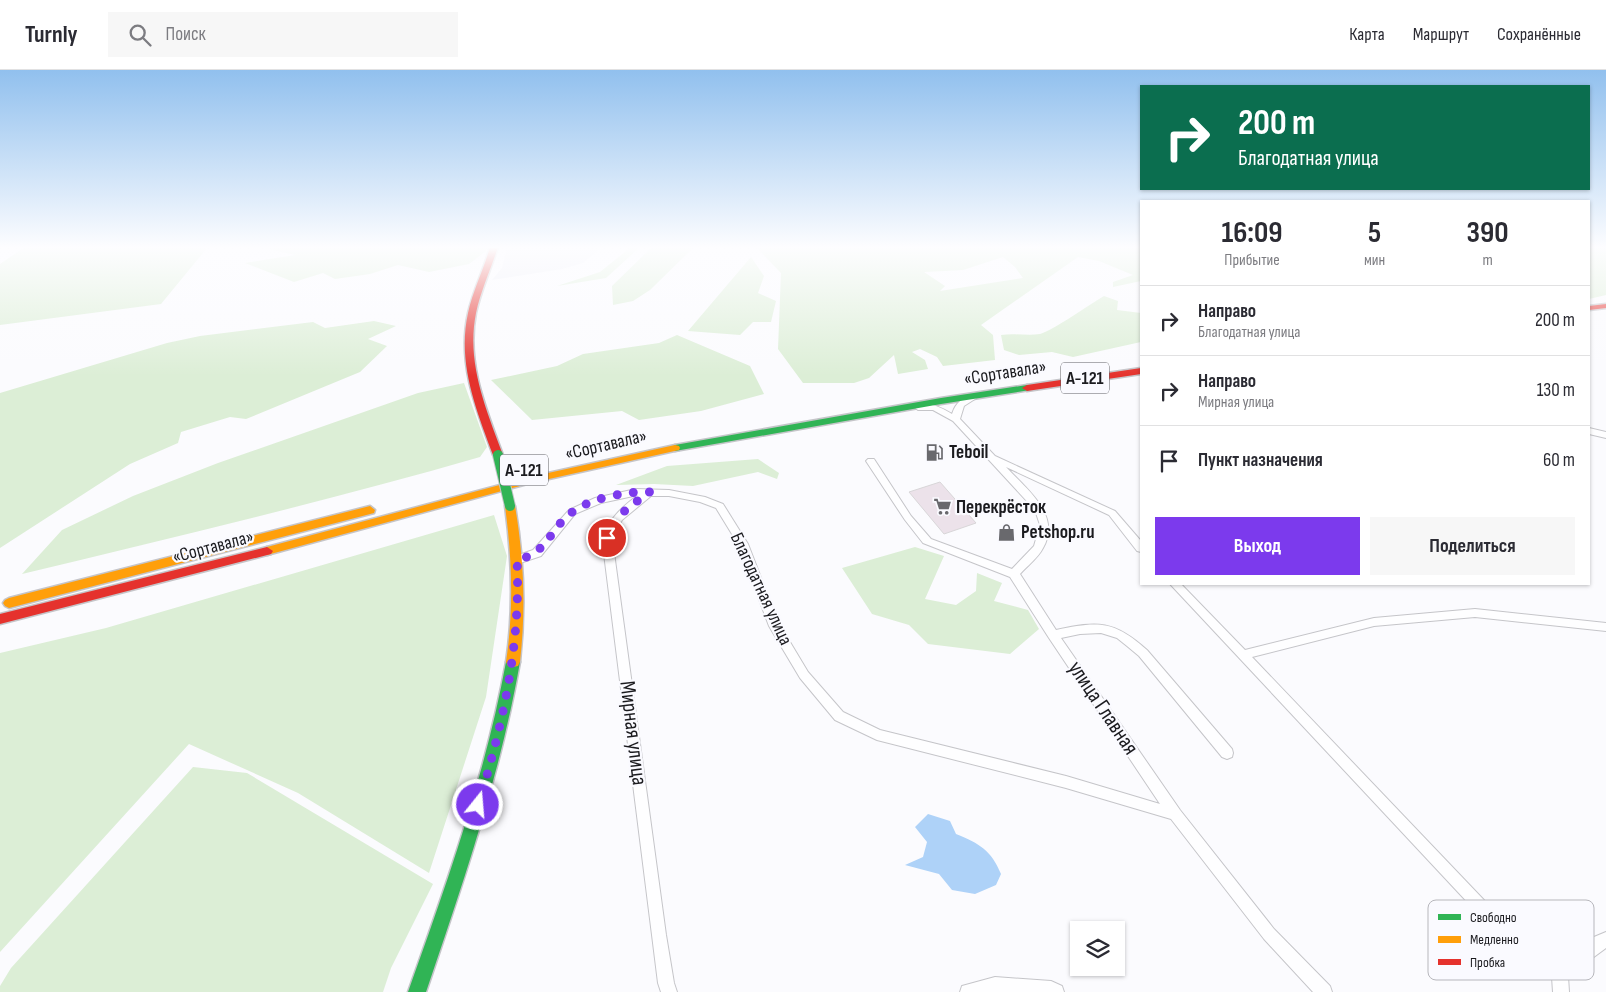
<!DOCTYPE html>
<html lang="ru">
<head>
<meta charset="utf-8">
<style>
  :root { --surface:#fff; --page:#f7f7f7; --text:#2b2b33; --muted:#7c7c81; --line:#e1e1e2; --accent:#7c3aed }
  body { margin:0; font-family:"Sofia Sans Condensed",sans-serif; background:var(--page); color:var(--text); height:100vh; display:flex; flex-direction:column; font-size:19px; white-space:nowrap }
  * { box-sizing:border-box; margin:0 }
  p { font-size:16px; color:var(--muted) }
  .icon { flex:none; width:28px; height:28px; fill:none; stroke:currentColor; stroke-width:2; stroke-linecap:round; stroke-linejoin:round }
  .map { position:relative; flex:1; overflow:hidden }
  .drawer { position:absolute; left:1140px; top:130px; width:450px; height:385px; display:flex; flex-direction:column; background:var(--surface); border-radius:0px; box-shadow:0 1px 4px #0004 }
  .drawer>* { flex:none }
  .top-card { position:absolute; left:1140px; top:15px; width:450px; height:105px; border-radius:0px; box-shadow:0 1px 4px #0004; background:#0b6e4f; color:#fff; overflow:hidden }
  .controls { position:absolute; left:1070px; top:851px; display:grid; gap:10px }
  .controls a { display:grid; place-items:center; width:55px; height:55px; border-radius:0px; background:var(--surface); box-shadow:0 1px 4px #0004; font-size:25px }
  .pin { position:absolute; display:grid; place-items:center; width:42px; height:42px; color:#fff; margin:-21px; border:2px solid #fff; border-radius:50%; box-shadow:0 1px 5px #0007 }
  .me { position:absolute; width:55px; margin:-28px; rotate:17deg; stroke-linejoin:round; filter:drop-shadow(0 0 4px #0008) }
  .turn { display:flex; align-items:center; gap:18px; height:105px; padding:0 15px; font-size:22px }
  .turn .icon { width:65px; height:65px; stroke-width:2.5 }
  .turn b { display:block; font-size:35px; line-height:42px }
  .eta { display:flex; justify-content:space-evenly; align-items:center; height:85px; text-align:center }
  .eta b { font-size:30px; font-weight:700; line-height:35px }
  .action { display:flex; gap:10px; margin-top:auto; padding:10px 15px }
  .action a { flex:1; height:58px; border-radius:0px; background:var(--accent); color:#fff; font-size:20px; font-weight:700; line-height:58px; text-align:center }
  .action a+a { background:var(--page); color:var(--text) }
  ul { padding:0; list-style:none }
  li { display:flex; align-items:center; gap:15px; height:70px; padding:0 15px; border-top:1px solid var(--line) }
  li div { flex:1 }
  li b { display:block; font-size:19px }
  li em { font-style:normal }
  header { display:flex; align-items:center; gap:30px; box-sizing:border-box; height:70px; padding:0 25px; background:var(--surface); border-bottom:1px solid var(--line) }
  header strong { font-size:24px }
  nav { display:flex; gap:28px; margin-inline-start:auto; font-size:18px }
  .search { width:350px; height:45px; background:var(--page); display:flex; align-items:center; gap:12px; box-sizing:border-box; padding:0 18px; border-radius:0px; color:var(--muted); font-size:19px }
  .map>svg:first-child { display:block }
  .built { fill:#edeef6 }
  .green { fill:#dceed6; fill-rule:evenodd }
  .water { fill:#aed2f8 }
  .building { fill:#ece2ea; stroke:#d8d6d8 }
  .lines { fill:none; stroke-linecap:round; stroke-linejoin:round }
  .street-casing { stroke:#c5c5c9; stroke-width:2 }
  .fast-casing { stroke:#c5c5c9; stroke-width:3 }
  .slow-casing { stroke:#c5c5c9; stroke-width:3 }
  .jam-casing { stroke:#c5c5c9; stroke-width:3 }
  .street { fill:#fefeff; fill-rule:evenodd }
  .fast { fill:#30b455; fill-rule:evenodd }
  .slow { fill:#ff9f0a; fill-rule:evenodd }
  .jam { fill:#e5322d; fill-rule:evenodd }
  .fast-bridge-casing { stroke:#c5c5c9; stroke-width:12; stroke-linecap:butt }
  .fast-bridge { stroke:#30b455; stroke-width:10 }
  .route { stroke:#7c3aed; stroke-width:9; stroke-dasharray:0 16.2 }
  .labels { text-anchor:middle; dominant-baseline:central; stroke-width:4.5; stroke-linejoin:round; paint-order:stroke }
  .shield { fill:#fafaff; stroke:#5e5e62; stroke-width:1 }
  .shield-label { font-size:18px; font-weight:bold; fill:#1b1b1f }
  .street-label { font-size:19px; fill:#1b1b1f; stroke:#fafaff }
  .poi-label { font-size:19px; font-weight:bold; fill:#1b1b1f; stroke:#fafaff; text-anchor:start }
  .near-street-label { font-size:22px; fill:#1b1b1f; stroke:#fafaff }
  .key { fill:#fafaff; stroke:#b7b7bc; stroke-width:1 }
  .key-label { font-size:14px; fill:#1b1b1f }
</style>
</head>
<body>
<header>
<strong>Turnly</strong>
<div class="search"><svg class="icon" aria-label="search" viewBox="0 0 24 24"><circle cx="10" cy="10" r="6"/><path d="M15 15l6 6"/></svg>Поиск</div>
<nav><a>Карта</a><a>Маршрут</a><a>Сохранённые</a></nav>
</header>
<div class="map">
<svg width="1606" height="922" viewBox="0 0 1606 922">
  <rect width="100%" height="100%" fill="#fbfbfe"/>
  <path class="built" d="M507 177H601L583 193 562 199 492 210 502 198Z"/>
  <path class="green" d="M25 177H206L207 178 161 234 0 255V194Z
    M261 177H486V181L469 194 429 202 398 195 370 204 335 209 323 203 294 212 245 193 295 185Z
    M631 177H640L606 208 557 216 600 202Z
    M652 177H694L650 220 633 231 613 235 612 216Z
    M1141 177V211L1113 217V212L1133 205 1099 191 1078 187 981 255 993 265 995 290 943 296 937 287 920 279 912 282 925 290 928 299 898 304 894 285 869 308 854 313H803L778 279 781 203 757 178ZM1003 187 1015 197 1023 208 940 221 945 216 924 202 963 200Z
    M1589 177H1606V225L1589 229Z
    M751 187 764 206 758 223 776 231 771 252H753L740 265 688 261Z
    M1104 226 1118 231 1117 240 1141 243V272L1073 287 1052 282 1019 285 1004 280 1001 265C1015 263 1027 266 1040 264 1054 260 1090 234 1104 226Z
    M374 251 396 256 368 269 387 276 360 302 246 349 230 347 181 362 178 373 130 394 0 478V323L167 273 200 266 313 252 325 258Z
    M677 265 750 296 764 324 701 341 639 350 622 341 532 350 491 310 557 296 583 284 659 273Z
    M464 313 487 377 480 387C328 431 175 467 22 504L62 460 133 426 218 393 418 323Z
    M758 389 779 403 777 409 758 402 693 416 654 414 616 415 667 396Z
    M494 445 507 486 486 627 429 803 298 723 189 674 0 882V583L106 558Z
    M915 477 944 486 925 529 956 535 976 521 977 503 1002 513 994 531 1028 540 1039 559 1010 584 928 574 909 555 872 544 842 498Z
    M193 697 247 703 433 814 391 898 383 922H0V916L11 898Z"/>
  <path class="water" d="M928 744 950 751 956 764C980 774 991 780 1001 804L996 815 975 824 952 820 939 804 905 795 923 787 927 772 915 757Z"/>
  <path class="building" d="M940 412 976 453 944 464 909 422Z"/>
  <g class="lines">
    <defs>
      <path id="street" d="M974 324 978 327 964 336 960 349 995 386 1115 441 1141 471V482L1137 481 1109 445 1006 397C1026 419 1062 445 1043 478 1038 488 1027 496 1020 504L1056 560C1098 551 1114 550 1147 580L1232 679 1233 683 1232 687 1227 689 1222 687 1139 586 1127 576 1117 568 1101 563 1080 564 1061 568 1180 740 1274 859 1330 916 1332 922H1313L1264 869 1171 749 1066 718 877 670 835 650 800 608 769 556 738 474 716 438 700 432 669 426H651L622 450 612 468 666 865 674 913 677 922H661L658 913 652 865 602 468C609 449 622 437 638 425L601 433 575 444 541 486 517 494 512 490 513 487 533 480 569 440 595 428 636 419 669 420 705 427 723 434 748 474 778 552 808 602 843 642 880 660 1066 706 1160 734 1049 568 1010 507 923 473 905 450 866 391 868 389H874L911 446 931 469 1012 499 1034 476 1040 455 1035 440 953 351 933 340H918L914 337C925 329 942 338 952 344 956 332 963 327 974 324Z
        M1589 358 1606 362V368L1589 364Z
        M1170 514H1181L1245 580 1374 548 1475 539 1606 553V561L1475 547 1374 556 1252 587 1524 872 1559 894 1594 867 1606 862V878L1568 906 1569 922H1553L1552 907 1514 882Z
        M995 907 1051 911 1062 916 1064 922H960L962 916Z"/>
      <path id="fast" d="M1027 315 1030 316V320L941 334 675 381 670 378 675 375 941 328Z
        M513 587 518 588 520 592C500 706 463 813 426 922H408C447 813 485 706 506 592L508 588Z"/>
      <path id="slow" d="M675 375 679 376 680 378 679 380 531 413 267 485 261 481 267 477 530 407Z
        M510 432 515 436C524 488 526 539 520 592L518 596 513 597 508 596 506 592C514 539 512 488 505 436Z
        M370 436 375 440 374 443 9 538 5 536 3 533 5 530 9 528Z"/>
      <path id="jam" d="M490 177H498C491 199 481 220 476 243 466 293 486 339 503 385L498 388 493 385C476 339 457 293 468 243 473 220 484 199 490 177Z
        M1606 234V238L1589 240V236Z
        M1141 298V304L1027 321 1022 318 1027 315Z
        M267 477 273 481 271 484 0 554V544Z"/>
    </defs>
    <use href="#street" class="street-casing"/>
    <use href="#fast" class="fast-casing"/>
    <use href="#slow" class="slow-casing"/>
    <use href="#jam" class="jam-casing"/>
    <use href="#street" class="street"/>
    <use href="#fast" class="fast"/>
    <use href="#slow" class="slow"/>
    <use href="#jam" class="jam"/>
    <defs>
      <path id="fast-bridge" d="M498 385 510 436"/>
    </defs>
    <use href="#fast-bridge" class="fast-bridge-casing"/>
    <use href="#fast-bridge" class="fast-bridge"/>
  </g>
  <linearGradient id="sky" x2="0" y2="1"><stop stop-color="#91c0ee"/><stop offset="0.58" stop-color="#fdfdff"/><stop offset="1" stop-color="#fdfdff" stop-opacity="0"/></linearGradient>
  <rect width="1606" height="306" fill="url(#sky)"/>
  <g class="lines">
    <path class="route" d="M478 735C503 655 521 573 517 490 548 483 549 460 571 443 590 428 627 421 650 422 632 435 613 446 607 468"/>
  </g>
  <defs>
    <symbol id="fuel-bare" viewBox="-9 -9 18 18"><path d="M-5.5-6h7V0h2V4h1.3V-2.5L3-4.5l.8-.8L6-3V5H2.5V1h-1V6h-7ZM-4.2-4.7v3.2H.2V-4.7Z" fill="#69696d" stroke="#fafaff" stroke-width="2.5" paint-order="stroke"/></symbol>
    <symbol id="supermarket-bare" viewBox="-9 -9 18 18"><path d="M-6-5.5h2.5l.6 2H6L4.5 2H-2.5L-4.4-4H-6ZM-1.5 3.2a1.3 1.3 0 1 0 .1 0ZM3 3.2a1.3 1.3 0 1 0 .1 0Z" fill="#69696d" stroke="#fafaff" stroke-width="2.5" paint-order="stroke"/></symbol>
    <symbol id="shop-bare" viewBox="-9 -9 18 18"><path d="M-5-2.5h2.3a2.7 3.5 0 0 1 5.4 0H5L5.5 6h-11ZM-1.5-2.5h3a1.5 2.3 0 0 0-3 0Z" fill="#69696d" stroke="#fafaff" stroke-width="2.5" paint-order="stroke"/></symbol>
  </defs>
  <g fill-rule="evenodd">
    <use href="#fuel-bare" x="922" y="370" width="25" height="25"/>
    <use href="#supermarket-bare" x="930" y="424" width="25" height="25"/>
    <use href="#shop-bare" x="994" y="450" width="25" height="25"/>
  </g>
  <g class="labels">
    <g class="shield">
      <rect x="1061" y="292.5" width="48" height="31" rx="4"/>
      <rect x="500" y="384.5" width="48" height="31" rx="4"/>
    </g>
    <g class="shield-label">
      <text x="1085" y="308">А-121</text>
      <text x="524" y="400">А-121</text>
    </g>
    <g class="street-label">
      <text transform="translate(1005 303) rotate(-9)">«Сортавала»</text>
      <text transform="translate(606 375) rotate(-13)">«Сортавала»</text>
      <text transform="translate(213 477) rotate(-15)">«Сортавала»</text>
      <text transform="translate(761 519) rotate(65)">Благодатная улица</text>
    </g>
    <g class="poi-label">
      <text x="949" y="382">Teboil</text>
      <text x="956" y="437">Перекрёсток</text>
      <text x="1021" y="462">Petshop.ru</text>
    </g>
    <g class="near-street-label">
      <text transform="translate(1103 638) rotate(56)">улица Главная</text>
      <text transform="translate(633 663) rotate(83)">Мирная улица</text>
    </g>
  </g>
  <rect x="1428" y="830" width="166" height="80" rx="8" class="key"/>
  <rect x="1438" y="844" width="23" height="6" fill="#30b455"/>
  <rect x="1438" y="866" width="23" height="7" fill="#ff9f0a"/>
  <rect x="1438" y="889" width="23" height="6" fill="#e5322d"/>
  <g class="key-label">
    <text x="1470" y="852">Свободно</text>
    <text x="1470" y="874">Медленно</text>
    <text x="1470" y="897">Пробка</text>
  </g>
</svg>
<div class="controls">
<a><svg class="icon" aria-label="layers" viewBox="0 0 24 24"><path d="M12 4l9 5-9 5-9-5zM3 14l9 5 9-5"/></svg></a>
</div>
<div class="pin" style="left:607px;top:468px;background:#d93025"><svg class="icon" aria-label="arrive" viewBox="0 0 24 24"><path d="M6 21V4h12l-3 4 3 4H6"/></svg></div>
<svg class="me" style="left:478px;top:735px" viewBox="-20 -20 40 40"><circle r="17" fill="#7c3aed" stroke="#fff" stroke-width="3"/><path d="M0-11L8 9 0 5-8 9z" fill="#fff"/></svg>
<div class="top-card">
<div class="turn"><svg class="icon" aria-label="right" viewBox="0 0 24 24"><path d="M7 20v-9h11M14 6l5 5-5 5"/></svg><div><b>200 m</b>Благодатная улица</div></div>
</div>
<section class="drawer">
<div class="eta">
<div><b>16:09</b><p>Прибытие</p></div>
<div><b>5</b><p>мин</p></div>
<div><b>390</b><p>m</p></div>
</div>
<ul>
<li><svg class="icon" aria-label="right" viewBox="0 0 24 24"><path d="M7 20v-9h11M14 6l5 5-5 5"/></svg><div><b>Направо</b><p>Благодатная улица</p></div><em>200 m</em></li>
<li><svg class="icon" aria-label="right" viewBox="0 0 24 24"><path d="M7 20v-9h11M14 6l5 5-5 5"/></svg><div><b>Направо</b><p>Мирная улица</p></div><em>130 m</em></li>
<li><svg class="icon" aria-label="arrive" viewBox="0 0 24 24"><path d="M6 21V4h12l-3 4 3 4H6"/></svg><div><b>Пункт назначения</b></div><em>60 m</em></li>
</ul>
<div class="action"><a>Выход</a><a>Поделиться</a></div>
</section>
</div>
</body>
</html>
